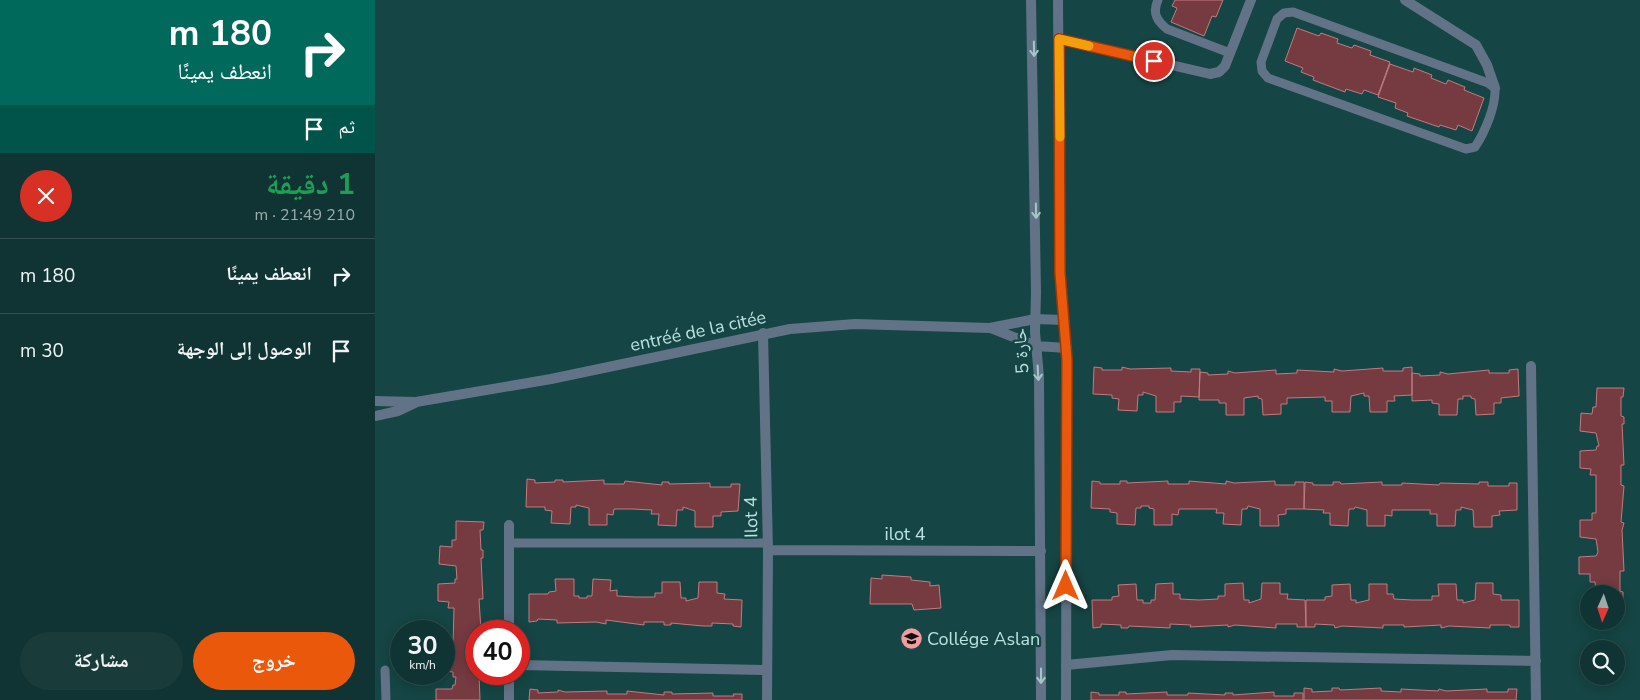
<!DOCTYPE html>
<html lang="ar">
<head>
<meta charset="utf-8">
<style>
  :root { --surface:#103433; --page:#193c3b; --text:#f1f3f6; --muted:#9caaac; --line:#304f4e; --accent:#ea580c }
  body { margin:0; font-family:"Nunito Sans","Noto Naskh Arabic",sans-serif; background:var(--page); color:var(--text); direction:rtl; height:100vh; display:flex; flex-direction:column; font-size:19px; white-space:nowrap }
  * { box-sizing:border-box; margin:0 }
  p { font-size:16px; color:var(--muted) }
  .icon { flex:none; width:28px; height:28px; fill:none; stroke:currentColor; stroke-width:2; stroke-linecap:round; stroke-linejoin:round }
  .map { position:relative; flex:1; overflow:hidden; direction:ltr }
  .side { display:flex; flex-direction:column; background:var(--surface); width:375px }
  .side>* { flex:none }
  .hud { background:#00695c; color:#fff; overflow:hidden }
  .needle { width:32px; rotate:183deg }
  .fabs { position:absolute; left:1205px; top:585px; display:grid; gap:10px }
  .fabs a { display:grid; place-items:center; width:45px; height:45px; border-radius:50%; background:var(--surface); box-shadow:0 2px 12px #0003,0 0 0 1px var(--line); font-size:25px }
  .speed { position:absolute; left:15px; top:620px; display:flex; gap:10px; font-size:25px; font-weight:700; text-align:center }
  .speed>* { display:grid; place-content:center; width:65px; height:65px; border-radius:50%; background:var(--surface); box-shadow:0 2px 12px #0003,0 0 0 1px var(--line); line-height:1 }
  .speed small { font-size:12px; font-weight:400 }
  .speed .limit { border:8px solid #d22; background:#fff; color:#111 }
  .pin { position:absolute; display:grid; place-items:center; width:42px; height:42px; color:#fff; margin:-21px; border:2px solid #fff; border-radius:50%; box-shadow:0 1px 5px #0007 }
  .me { position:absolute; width:55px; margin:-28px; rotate:0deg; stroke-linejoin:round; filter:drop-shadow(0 0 4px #0008) }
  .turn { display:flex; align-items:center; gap:18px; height:105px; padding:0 20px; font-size:22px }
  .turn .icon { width:65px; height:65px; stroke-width:2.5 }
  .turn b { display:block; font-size:35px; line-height:42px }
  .then { display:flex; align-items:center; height:48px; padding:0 20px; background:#0003; gap:10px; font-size:19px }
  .round { display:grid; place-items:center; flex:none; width:52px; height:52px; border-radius:26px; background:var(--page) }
  .overview { display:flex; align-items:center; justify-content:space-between; height:85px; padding:0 20px }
  h1 { font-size:30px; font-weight:700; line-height:38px; color:#1e9e55 }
  .primary-button { display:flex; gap:10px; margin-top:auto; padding:10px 20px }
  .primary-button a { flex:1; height:58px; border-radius:30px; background:var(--accent); color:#fff; font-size:20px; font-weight:700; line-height:58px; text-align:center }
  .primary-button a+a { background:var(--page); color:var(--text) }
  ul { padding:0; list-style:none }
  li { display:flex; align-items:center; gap:15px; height:75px; padding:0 20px; border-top:1px solid var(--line) }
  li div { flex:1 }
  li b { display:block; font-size:19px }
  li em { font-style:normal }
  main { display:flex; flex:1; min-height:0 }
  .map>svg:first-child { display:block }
  .building { fill:#763a41; stroke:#bf7c81 }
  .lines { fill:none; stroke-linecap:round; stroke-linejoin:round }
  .service { stroke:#627387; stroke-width:9 }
  .minor { stroke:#627387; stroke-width:10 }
  .tertiary { stroke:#627387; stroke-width:10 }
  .oneway { stroke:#a4c6ca }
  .route-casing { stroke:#983908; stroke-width:12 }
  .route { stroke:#ea580c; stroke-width:9 }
  .slow { stroke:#f59e0b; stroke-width:9 }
  .labels { text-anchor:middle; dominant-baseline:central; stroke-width:4.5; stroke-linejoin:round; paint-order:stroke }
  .street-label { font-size:18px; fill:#bae2e1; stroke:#154544 }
  .poi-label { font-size:18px; fill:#bae2e1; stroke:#154544; text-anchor:start }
</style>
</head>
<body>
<main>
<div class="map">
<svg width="1265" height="700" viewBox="0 0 1265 700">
  <rect width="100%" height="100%" fill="#154544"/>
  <path class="building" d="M800 0H848L841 17 837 16 829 36 796 22 802 8 797 6Z
    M922 28 944 36 946 33 963 39 962 43 977 48 979 45 996 51 995 55 1015 62 1003 95 989 90 987 94 971 89 970 92 938 80 939 77 926 72 928 68 910 61Z
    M1015 64 1038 72 1039 68 1057 75 1056 78 1071 84 1073 80 1090 87 1089 90 1109 98 1097 131 1083 125 1081 130 1065 125 1064 127 1032 116 1033 113 1020 108 1021 103 1003 97Z
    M719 367 727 368V370H747V367L755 369 796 368V371L816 372V369H825L824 397 806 396V402H799V412H781V396L768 392V395H763L762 411 743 410 744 399 737 398V395L718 394Z
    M1037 367V395L1019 396 1020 401H1012V412H995L994 396H989V393L976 396 975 412H957V401H950V397L912 398V404H906V414L888 415 887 399 883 398V396L869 398V415H851V403H844V400H824L825 372 833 373V375L853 374V371L860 373 901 370V374L922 373V370L959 372V369L967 371 1008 368V371H1028V368Z
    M1143 369 1144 396 1126 398V403H1119V414L1101 415 1100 399 1096 398V396H1088V399H1083L1082 415H1064V404L1057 403V400L1037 401V373L1045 374V376L1065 375V372L1073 374 1114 370V373H1134V370Z
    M1222 388H1249L1248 397H1246V416L1249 417V424H1247L1249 465H1246V485L1249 486 1246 522 1249 523 1247 530 1249 571H1245V591L1248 592V600H1241V594H1221L1220 582H1215V574H1204V557L1221 556 1223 552 1221 539 1205 537V520H1217V513H1221V475H1215L1216 469 1205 468V451L1221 450 1222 446H1224L1221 433 1205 431 1206 413 1217 414 1218 407H1221Z
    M152 479 160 480V483L180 482V480H188V482L229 480V484H249L250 481 287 485V482H294V484L335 483V487H356V484H365L363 511 346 512V516H338V527H320V511L308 507V510H302L301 526 283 525 284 514H276L277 510 257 509H239L238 515 232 514V525H214V508L201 505V507H196L195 524 176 523 177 511 170 510V507H151Z
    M717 481 725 482V484H745V481H752V483L793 481V484H814V481L851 484V481L859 483 900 481V485H920V482H929V509H911V514L903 515 904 526H885V509L873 506 872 509H867L866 525 848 524 849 513H841L842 509H804L803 515 797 514V525H779V509L774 508V506H766V508H761L760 525 742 524V513L735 512V509L716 508Z
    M930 482 938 483V485H958V482H965L966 484 1007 482V485H1027V483L1064 485 1065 483 1104 484V482H1113V486H1134V483H1142V510L1124 511 1125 515 1117 516V527H1099L1098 510 1086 507V510H1081L1080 526H1062V514H1055V510H1017V516L1010 515V526H992V510L980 507 979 509H974L973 526 955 525V513H948L949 510 929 509Z
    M81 521 109 522 108 530H105L106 550H108V558H106L108 599H104L106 631H101V674H104L105 700H61V689H77L78 685H80L81 677H78V672L69 671V653H74V646H78L79 608H73L74 602 63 601V584L80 583V579H82L81 566 64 564 65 546 77 547V540H81Z
    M507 575 536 577V580L555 582V586L564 585 566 608 539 610 537 604H495L496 578 507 579Z
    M180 579H199V596H204V598H212V596H217L218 579 236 580 235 591 242 590V596L260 597H280V593H287V582H305L306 598H311V601L323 598 324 582H342V593L350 594 349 599 367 600 366 627 358 626V624L337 623V626H328L296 623V625H289V622H269V625L231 620V624L221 622 182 623V620L163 619 162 621 154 622V594H173L174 592 181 591Z
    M798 583V594H805V599L824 600 843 599V596H850V584L868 583 869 600H874V603L886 599 887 583H905V594H913L912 599 930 600 931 627H922V624H901V628L860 625 853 627V625L815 627 816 625 795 624V628L754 626 753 628H746V625L726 624V627L718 628 717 600H737V597L744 596 743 585 761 584 762 600H768V603H776V600H780L781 584Z
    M1101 583H1118V594L1126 595V600H1144V627H1135V625H1115V628L1074 626 1066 628V625L1029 627V625H1008V628L967 626 960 628 959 625 940 624V627H931V600H950V597L957 596V585L975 584 976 600H981V603L994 600V584H1012V594H1018L1019 599 1037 600H1057V596H1064L1063 584H1081L1082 600H1088V603L1100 600Z
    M929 688 937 689V692L957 691V688H964L965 690 1006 688V691L1026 692V689L1063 691 1064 689 1071 691 1112 689V692H1133V689H1142L1141 700H929Z
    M155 689 163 690V693L183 692V690L190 692 232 691V694H252V691L289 695V692H297V694L338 693V696H359L358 694H367V700H154Z
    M716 692 724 693V695H744V692H751V694L792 692V695H813V693L850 695V693H858V695L899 692V696H919V693H928V700H716Z"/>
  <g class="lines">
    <path class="service" d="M783 0C777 13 782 21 792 29L855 53
      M918 12 1113 83 1120 88C1121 106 1110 132 1100 147L1091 149 893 78 887 71 886 62 902 19 909 13Z
      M134 543H393
      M10 670 11 700"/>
    <path class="minor" d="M1030 0 1101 45 1112 65 1120 88
      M684 39 835 74 844 72 850 66 876 0
      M388 333 393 550 392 700
      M1156 366 1161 700
      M393 550 666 551
      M134 631V525
      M144 665 392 670
      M691 665 797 655 1161 661
      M134 674V700"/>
    <path class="tertiary" d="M656 0 661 292 660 332 664 377 666 700
      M683 0 685 273 692 360 691 700
      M616 328 661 346 692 348
      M0 401 41 402 176 379 415 329 480 324 615 328 660 319 689 320
      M0 416 23 411 40 403"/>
  </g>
  <defs><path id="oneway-shaft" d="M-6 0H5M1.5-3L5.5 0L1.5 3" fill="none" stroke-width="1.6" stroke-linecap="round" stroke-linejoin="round" transform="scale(1.25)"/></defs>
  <g class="oneway">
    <use href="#oneway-shaft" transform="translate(659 49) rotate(89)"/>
    <use href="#oneway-shaft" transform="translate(661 211) rotate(89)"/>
    <use href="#oneway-shaft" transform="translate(663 373) rotate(87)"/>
    <use href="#oneway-shaft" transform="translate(666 676) rotate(90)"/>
  </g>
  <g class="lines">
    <defs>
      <path id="route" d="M691 586 692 360 685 273 684 39 779 61"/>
    </defs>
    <use href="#route" class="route-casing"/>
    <use href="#route" class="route"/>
    <path class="slow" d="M685 137 684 39 714 46"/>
  </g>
  <defs>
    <symbol id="school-disc" viewBox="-11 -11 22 22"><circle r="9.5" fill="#f49aa2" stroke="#154544"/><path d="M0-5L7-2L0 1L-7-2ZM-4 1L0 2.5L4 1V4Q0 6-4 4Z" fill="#111"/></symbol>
  </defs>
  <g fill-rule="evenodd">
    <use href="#school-disc" x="524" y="626" width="25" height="25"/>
  </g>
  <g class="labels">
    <g class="street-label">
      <text transform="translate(323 331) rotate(-12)">entréé de la citée</text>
      <text transform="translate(646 351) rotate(-94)">حارة 5</text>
      <text transform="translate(376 517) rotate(-91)">Ilot 4</text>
      <text x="530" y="534">ilot 4</text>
    </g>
    <g class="poi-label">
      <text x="552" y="639">Collége Aslan</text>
    </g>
  </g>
</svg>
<div class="fabs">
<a><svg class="needle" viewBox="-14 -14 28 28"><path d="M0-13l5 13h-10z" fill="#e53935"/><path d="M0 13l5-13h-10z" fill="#9caaac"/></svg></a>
<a><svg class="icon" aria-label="search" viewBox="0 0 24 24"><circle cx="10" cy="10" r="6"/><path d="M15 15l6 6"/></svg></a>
</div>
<div class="speed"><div>30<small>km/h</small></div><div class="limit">40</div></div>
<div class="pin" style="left:779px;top:61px;background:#d93025"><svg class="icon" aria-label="arrive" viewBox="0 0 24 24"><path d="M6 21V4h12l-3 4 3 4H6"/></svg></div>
<svg class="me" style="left:691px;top:586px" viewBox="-20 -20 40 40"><path d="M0-17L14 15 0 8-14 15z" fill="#ea580c" stroke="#fff" stroke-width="4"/></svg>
</div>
<section class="side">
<div class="hud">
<div class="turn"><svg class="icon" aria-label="right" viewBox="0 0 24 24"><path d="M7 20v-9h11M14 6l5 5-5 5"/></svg><div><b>180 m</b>انعطف يمينًا</div></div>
<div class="then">ثم<svg class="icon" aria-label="arrive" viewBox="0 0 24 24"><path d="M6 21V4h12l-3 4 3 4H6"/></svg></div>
</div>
<div class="overview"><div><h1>1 دقيقة</h1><p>210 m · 21:49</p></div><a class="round" style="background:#d93025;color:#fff"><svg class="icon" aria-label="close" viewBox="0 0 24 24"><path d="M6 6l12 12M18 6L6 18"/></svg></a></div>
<ul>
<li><svg class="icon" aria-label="right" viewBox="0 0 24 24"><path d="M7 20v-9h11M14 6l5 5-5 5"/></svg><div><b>انعطف يمينًا</b></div><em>180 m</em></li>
<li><svg class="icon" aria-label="arrive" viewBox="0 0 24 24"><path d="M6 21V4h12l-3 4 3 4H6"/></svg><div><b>الوصول إلى الوجهة</b></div><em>30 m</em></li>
</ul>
<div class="primary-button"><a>خروج</a><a>مشاركة</a></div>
</section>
</main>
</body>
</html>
